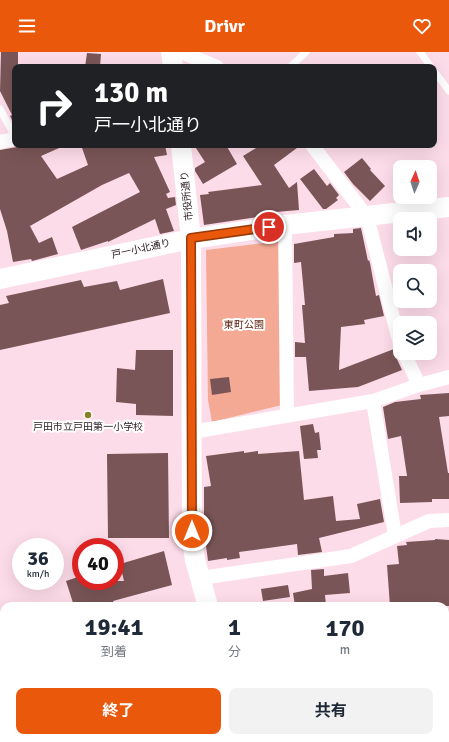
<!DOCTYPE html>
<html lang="ja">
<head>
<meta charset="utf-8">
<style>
  :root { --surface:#fff; --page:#f2f2f3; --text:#1f2937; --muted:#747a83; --accent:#ea580c }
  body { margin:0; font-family:Signika,"Noto Sans JP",sans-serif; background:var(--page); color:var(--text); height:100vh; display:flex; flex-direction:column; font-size:15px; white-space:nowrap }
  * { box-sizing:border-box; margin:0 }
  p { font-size:13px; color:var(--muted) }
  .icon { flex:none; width:22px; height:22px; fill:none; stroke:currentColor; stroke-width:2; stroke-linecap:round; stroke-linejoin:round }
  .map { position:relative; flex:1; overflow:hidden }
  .panel { position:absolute; left:0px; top:550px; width:449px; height:140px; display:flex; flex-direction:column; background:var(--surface); border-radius:12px 12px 0 0; box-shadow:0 4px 16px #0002 }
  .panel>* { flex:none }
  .hud { position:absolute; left:12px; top:12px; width:425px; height:84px; border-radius:8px; box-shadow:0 4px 16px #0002; background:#202124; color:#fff; overflow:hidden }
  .needle { width:26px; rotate:3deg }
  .buttons { position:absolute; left:393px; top:108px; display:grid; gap:8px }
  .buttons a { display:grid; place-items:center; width:44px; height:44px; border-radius:8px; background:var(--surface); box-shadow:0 4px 16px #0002; font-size:20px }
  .speed { position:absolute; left:12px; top:486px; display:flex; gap:8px; font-size:20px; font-weight:700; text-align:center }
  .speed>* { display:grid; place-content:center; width:52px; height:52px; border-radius:50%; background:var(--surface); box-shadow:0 4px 16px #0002; line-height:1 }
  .speed small { font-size:10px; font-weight:400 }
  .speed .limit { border:6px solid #d22; background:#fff; color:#111 }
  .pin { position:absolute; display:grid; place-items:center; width:34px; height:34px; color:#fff; margin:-17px; border:2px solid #fff; border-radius:50%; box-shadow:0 1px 4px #0007 }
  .me { position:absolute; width:44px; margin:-22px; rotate:0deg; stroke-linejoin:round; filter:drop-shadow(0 0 3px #0008) }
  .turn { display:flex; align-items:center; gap:14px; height:84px; padding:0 16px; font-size:18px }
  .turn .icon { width:52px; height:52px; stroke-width:2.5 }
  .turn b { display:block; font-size:28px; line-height:34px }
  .eta { display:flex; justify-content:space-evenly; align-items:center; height:68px; text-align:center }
  .eta b { font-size:24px; font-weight:700; line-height:28px }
  .cta { display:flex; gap:8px; margin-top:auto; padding:8px 16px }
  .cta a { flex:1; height:46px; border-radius:8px; background:var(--accent); color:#fff; font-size:16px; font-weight:700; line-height:46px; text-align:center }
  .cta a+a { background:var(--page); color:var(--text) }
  header { display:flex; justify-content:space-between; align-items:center; height:52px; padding:0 16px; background:var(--accent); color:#fff; font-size:18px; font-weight:700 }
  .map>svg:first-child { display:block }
  .green { fill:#f3a993 }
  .building { fill:#7a5557 }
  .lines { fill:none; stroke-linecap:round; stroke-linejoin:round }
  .lane { stroke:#fff; stroke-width:7 }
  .street { stroke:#fff; stroke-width:14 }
  .secondary { stroke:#fff; stroke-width:20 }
  .route-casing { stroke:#983908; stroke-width:10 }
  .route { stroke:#ea580c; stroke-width:7 }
  .poi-dot { fill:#878027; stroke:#fff; stroke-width:1.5 }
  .labels { text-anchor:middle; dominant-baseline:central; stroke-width:4; stroke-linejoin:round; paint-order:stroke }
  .street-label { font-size:10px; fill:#2f2026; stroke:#fff }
  .park-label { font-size:10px; fill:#5d2310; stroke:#fff }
  .poi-label { font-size:10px; fill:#2f2026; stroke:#fff }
</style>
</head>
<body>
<header><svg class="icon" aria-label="menu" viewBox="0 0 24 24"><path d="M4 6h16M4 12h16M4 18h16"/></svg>Drivr<svg class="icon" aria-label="heart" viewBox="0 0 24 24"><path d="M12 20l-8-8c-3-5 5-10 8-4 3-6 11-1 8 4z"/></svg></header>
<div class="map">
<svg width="449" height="690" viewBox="0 0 449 690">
  <rect width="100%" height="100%" fill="#fddce9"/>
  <path class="green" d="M280 189 282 353 212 370 208 348 206 198Z"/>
  <path class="building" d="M1 0H18V15H15V74L10 64 12 63 0 39Z
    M87 1 101 2 100 15H85Z
    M21 93H66L41 104 57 127 88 113 81 93H165L167 103 154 105 170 140 166 142 168 146 175 145 176 153 166 157 174 179 160 182 155 167 108 190V189L81 198 72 175 140 140 129 121 102 133 30 174 39 191 52 185 58 202 32 209 31 207 13 210 7 179 0 157V98L17 95Z
    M194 93H226L237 112 203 132 195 119V116L205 110Z
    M261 93H301L274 113 289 136 297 130 299 158 276 160V162L258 164V165L204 173 200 143 209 142 208 140 262 133 243 104Z
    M362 106 371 117 370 118 385 134 370 149 353 132 344 120Z
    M314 117 327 134 330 131 339 143 336 146 338 148 326 157H323L300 127Z
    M361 176 368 209 369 208 370 211 376 244 379 243 384 264 364 268 365 272 341 275 339 318 394 297 396 299V305L402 318 358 335 309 339 306 305H295V290L305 291 302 253H305L301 210 294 211V192L334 185V182L353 181V177Z
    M163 227 170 261 0 298V253L9 251 6 244 81 228 84 235 117 229 120 238Z
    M136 298H173V364L136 363V352L116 350 117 316 135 318Z
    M229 325 231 340 212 343 210 327Z
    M449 341V364L439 365 448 421H449V447H432V450L400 451 399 424H407L401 384 388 387 383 355 395 350 421 347 420 343Z
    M313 372 315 381 319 380 321 398H317L318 406 304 407 300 374Z
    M244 399V401L258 399V402L299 399 304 448 333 444 336 469 360 467 357 452 380 447 384 470 319 486 322 500 298 503 297 492 239 500 240 506 227 508V506L208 509 205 486H206L204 468V435L211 434 206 404Z
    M168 401 169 486H108L107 402Z
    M435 487 449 488V554H390L387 513 399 512 397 494 407 493 406 490 435 488Z
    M164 499 172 533 113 549 115 554H74L66 529 81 524V529H124L120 512Z
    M324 517V524L348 521 350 541 325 543 326 554H295L293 541 312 537 311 518Z
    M288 533 290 545 263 549 261 537Z"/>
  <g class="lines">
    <path class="lane" d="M420 0 431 15
      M290 15 306 0
      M434 19 449 39
      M0 57 15 85
      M344 686V690"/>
    <path class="street" d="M181 0 217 15
      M0 90 15 87
      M312 93 367 165 400 292
      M285 173 287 364
      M404 301 419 333
      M373 349 395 484
      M192 380 373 349 419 333 449 325
      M201 526 351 504 429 469 449 468"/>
    <path class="secondary" d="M171 0 173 15
      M181 93 191 187 192 488 195 508 208 554
      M0 227 191 187 285 173 449 155
      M445 601 449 600
      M0 663 4 662
      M235 686 236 690"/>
  </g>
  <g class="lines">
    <defs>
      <path id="route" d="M192 479 191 186 269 175"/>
    </defs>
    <use href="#route" class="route-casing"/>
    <use href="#route" class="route"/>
  </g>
  <circle class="poi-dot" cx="88" cy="363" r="4"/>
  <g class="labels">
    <g class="street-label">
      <text transform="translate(187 144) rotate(-96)">市役所通り</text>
      <text transform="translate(141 197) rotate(-12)">戸一小北通り</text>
    </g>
    <g class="park-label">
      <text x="244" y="273">東町公園</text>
    </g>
    <g class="poi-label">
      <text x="88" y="375">戸田市立戸田第一小学校</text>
    </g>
  </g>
</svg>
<div class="buttons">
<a><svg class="needle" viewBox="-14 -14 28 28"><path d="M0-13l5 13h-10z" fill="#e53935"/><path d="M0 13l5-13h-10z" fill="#747a83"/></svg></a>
<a><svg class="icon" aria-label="sound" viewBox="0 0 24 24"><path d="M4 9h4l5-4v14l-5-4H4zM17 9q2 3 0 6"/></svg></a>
<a><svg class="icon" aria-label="search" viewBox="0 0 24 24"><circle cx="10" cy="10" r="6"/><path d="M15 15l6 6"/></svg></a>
<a><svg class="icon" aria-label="layers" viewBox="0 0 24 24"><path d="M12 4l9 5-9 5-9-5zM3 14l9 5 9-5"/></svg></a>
</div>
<div class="speed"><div>36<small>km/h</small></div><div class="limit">40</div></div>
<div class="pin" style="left:269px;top:175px;background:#d93025"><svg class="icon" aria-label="arrive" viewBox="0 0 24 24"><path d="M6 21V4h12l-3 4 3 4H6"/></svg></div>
<svg class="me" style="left:192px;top:479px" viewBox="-20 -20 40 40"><circle r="17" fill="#ea580c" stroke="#fff" stroke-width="3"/><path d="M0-11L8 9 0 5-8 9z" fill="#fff"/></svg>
<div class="hud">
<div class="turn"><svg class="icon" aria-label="right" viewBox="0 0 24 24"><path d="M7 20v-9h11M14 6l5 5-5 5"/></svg><div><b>130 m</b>戸一小北通り</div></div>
</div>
<section class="panel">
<div class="eta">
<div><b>19:41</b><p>到着</p></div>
<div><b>1</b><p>分</p></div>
<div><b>170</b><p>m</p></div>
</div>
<div class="cta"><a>終了</a><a>共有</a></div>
</section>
</div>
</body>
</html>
